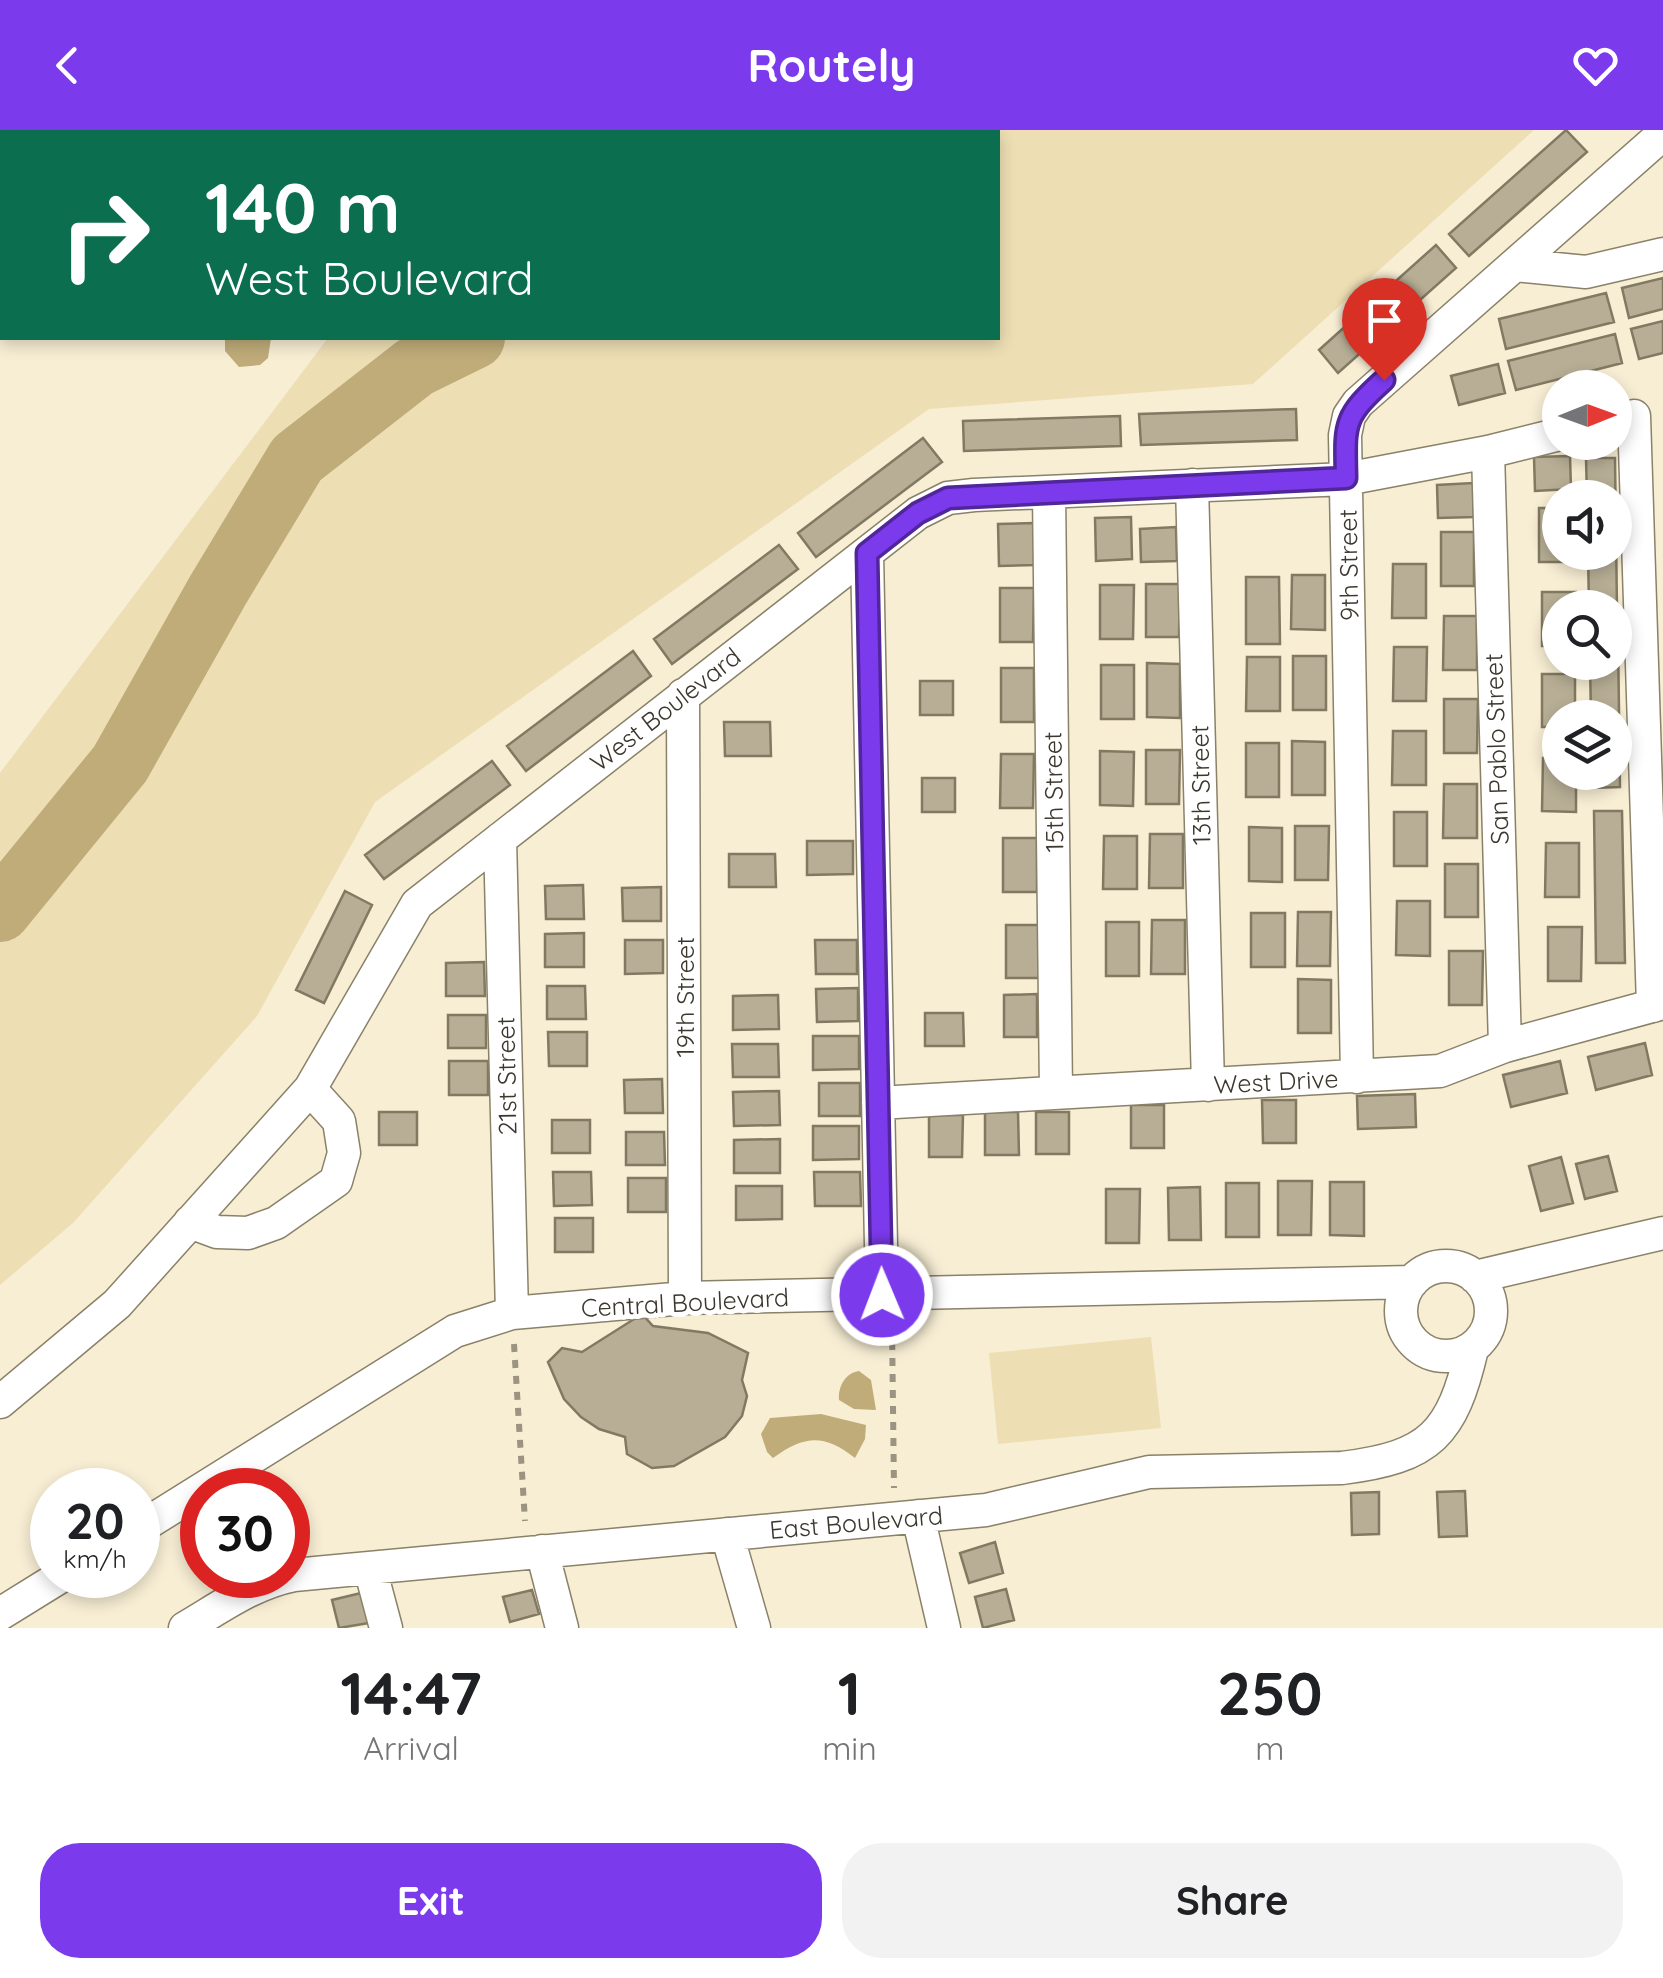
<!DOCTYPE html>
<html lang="en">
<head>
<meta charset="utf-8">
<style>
  :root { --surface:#fff; --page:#f2f2f2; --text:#202124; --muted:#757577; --accent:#7c3aed }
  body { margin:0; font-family:Quicksand,sans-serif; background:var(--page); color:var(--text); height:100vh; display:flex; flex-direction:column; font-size:38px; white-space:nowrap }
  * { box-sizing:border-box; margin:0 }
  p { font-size:32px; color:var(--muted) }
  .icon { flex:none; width:55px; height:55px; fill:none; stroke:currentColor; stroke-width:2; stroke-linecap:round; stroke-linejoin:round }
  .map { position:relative; height:1498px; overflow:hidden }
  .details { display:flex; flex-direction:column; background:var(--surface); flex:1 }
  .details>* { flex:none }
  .top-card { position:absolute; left:0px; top:0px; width:1000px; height:210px; box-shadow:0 5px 15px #0003; background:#0b6e4f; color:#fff; overflow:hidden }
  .needle { width:65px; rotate:89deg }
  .controls { position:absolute; left:1542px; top:240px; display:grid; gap:20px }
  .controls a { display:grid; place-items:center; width:90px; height:90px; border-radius:50%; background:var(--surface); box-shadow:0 5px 15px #0003; font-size:50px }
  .speed { position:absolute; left:30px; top:1338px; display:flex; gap:20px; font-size:50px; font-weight:700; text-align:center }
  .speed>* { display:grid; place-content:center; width:130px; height:130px; border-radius:50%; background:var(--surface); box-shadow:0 5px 15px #0003; line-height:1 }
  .speed small { font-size:25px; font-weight:400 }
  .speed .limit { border:15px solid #d22; background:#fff; color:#111 }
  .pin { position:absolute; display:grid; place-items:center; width:85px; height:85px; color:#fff; margin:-102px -42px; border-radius:50% 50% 50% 0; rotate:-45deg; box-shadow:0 0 10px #0007 }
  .pin .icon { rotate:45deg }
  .me { position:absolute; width:110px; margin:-55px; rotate:359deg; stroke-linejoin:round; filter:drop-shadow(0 0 8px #0008) }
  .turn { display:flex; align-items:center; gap:35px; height:210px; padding:0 40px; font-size:45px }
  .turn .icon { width:130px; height:130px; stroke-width:2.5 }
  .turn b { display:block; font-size:70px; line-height:85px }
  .eta { display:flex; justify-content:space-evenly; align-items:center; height:170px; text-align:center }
  .eta b { font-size:60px; font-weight:700; line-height:70px }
  .primary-button { display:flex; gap:20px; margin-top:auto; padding:20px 40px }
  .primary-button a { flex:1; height:115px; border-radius:40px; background:var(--accent); color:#fff; font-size:40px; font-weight:700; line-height:115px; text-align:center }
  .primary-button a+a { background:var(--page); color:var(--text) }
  header { display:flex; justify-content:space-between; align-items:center; height:130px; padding:0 40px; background:var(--accent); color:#fff; font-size:45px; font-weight:700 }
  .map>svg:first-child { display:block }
  .green { fill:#eddeb4 }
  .water { fill:#bfac79 }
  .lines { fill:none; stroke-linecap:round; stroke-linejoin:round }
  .river { stroke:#bfac79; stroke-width:62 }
  .building { fill:#b7ae95; stroke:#827962; stroke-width:2.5 }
  .minor-casing { stroke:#8a8169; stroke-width:35 }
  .path { stroke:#9b9482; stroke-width:6; stroke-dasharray:8 8; stroke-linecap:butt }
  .minor { stroke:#fff; stroke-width:32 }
  .route-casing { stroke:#51269a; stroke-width:25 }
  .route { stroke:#7c3aed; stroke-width:18 }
  .labels { text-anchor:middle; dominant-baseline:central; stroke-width:10; stroke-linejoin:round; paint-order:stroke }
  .street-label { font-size:25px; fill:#3b372d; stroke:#fff }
</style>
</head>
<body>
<header><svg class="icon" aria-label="back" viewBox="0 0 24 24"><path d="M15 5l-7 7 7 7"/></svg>Routely<svg class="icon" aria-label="heart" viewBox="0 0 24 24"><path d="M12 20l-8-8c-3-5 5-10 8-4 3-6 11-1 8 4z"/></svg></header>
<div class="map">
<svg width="1663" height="1498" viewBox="0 0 1663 1498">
  <rect width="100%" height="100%" fill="#f8eed4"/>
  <path class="green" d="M679 0H1534L1253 254 929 279 375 672 257 886 73 1093 0 1155V643L328 208H998V2H676Z
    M1151 1207 1161 1298 998 1314 989 1223Z"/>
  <path class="water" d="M225 208H271L268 228 260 235 239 237 225 221Z
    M859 1241 871 1250 876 1280 854 1279 839 1270C838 1257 845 1243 859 1241Z
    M821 1284 866 1295 865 1309 855 1328C823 1303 804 1306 773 1328L767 1322 761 1304 770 1288Z"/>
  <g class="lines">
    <path class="river" d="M804 2 807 0
      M0 781 120 634 218 460 297 329 415 237 474 208"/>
  </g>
  <path class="building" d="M1566 0 1587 22 1469 126 1449 104Z
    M1436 115 1456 138 1338 243 1319 220Z
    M1663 148V179L1629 188 1622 158Z
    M1606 163 1614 192 1506 219 1499 189Z
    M1663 191V223L1639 229 1631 199Z
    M1615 204 1622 233 1516 260 1508 231Z
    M1498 234 1505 263 1459 275 1451 246Z
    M1296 279 1297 310 1141 315 1139 284Z
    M1120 286 1121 316 964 321 963 291Z
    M923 308 942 332 816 427 798 403Z
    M1570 326 1571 359 1535 361 1534 327Z
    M1586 328H1615L1617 480 1589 478 1588 422H1615V368H1587Z
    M1473 353 1474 387 1438 388 1437 355Z
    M1539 378H1560V422H1572V432H1539Z
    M1131 387 1132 429 1096 431 1095 388Z
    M1034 393 1035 435 999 436 998 394Z
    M1176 397 1177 431 1141 432 1140 399Z
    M1441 402H1474V456H1441Z
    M779 415 798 439 672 534 654 509Z
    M1393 434H1426V488H1392Z
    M1292 445H1325V500L1291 499Z
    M1246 447H1279L1280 514H1246Z
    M1146 454H1180L1179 507H1146Z
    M1100 455H1134L1133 509H1100Z
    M1000 458H1034L1033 512H1000Z
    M1542 462H1576V478H1560V516H1542Z
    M1444 486H1477V540H1443Z
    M1615 505H1618L1620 657 1592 658V642H1615V588H1591L1590 532H1615Z
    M1394 517H1427L1426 571H1393Z
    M633 521 651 546 526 641 507 616Z
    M1293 526H1326V580H1293Z
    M1247 527H1280V581H1246Z
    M1147 533 1180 534V588L1147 587Z
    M1101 535H1134V589H1101Z
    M1001 538H1034V592H1001Z
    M1542 544H1575V588H1560V597H1542Z
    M920 551H953V585H920Z
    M1444 569H1478L1477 623H1444Z
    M724 592H770L771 626H725Z
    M1393 601H1426V655H1392Z
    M1292 611 1325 612V665H1292Z
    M1246 613H1279V667H1246Z
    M1146 620H1180L1179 674H1146Z
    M1100 621 1134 622 1133 676 1100 675Z
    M1001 624H1034L1033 678H1000Z
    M1543 628H1560V642H1576V682L1542 681Z
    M492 631 510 655 384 749 365 725Z
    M922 648H955V682H922Z
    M1444 654H1477V708H1443Z
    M1594 681H1622L1625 833H1596Z
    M1394 682H1427V736H1394Z
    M1295 696H1329L1328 750H1295Z
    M1249 697 1282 698V752L1249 751Z
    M1150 704H1183V758H1149Z
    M1104 706H1137V759H1103Z
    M1003 708H1037V762H1003Z
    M807 711H853V744L807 745Z
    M1546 713H1579V767H1545Z
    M729 724H775L776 757H729Z
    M1445 734H1478V787H1445Z
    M583 755 584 789H546L545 756Z
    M661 757V791H623L622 758Z
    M345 761 372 775 324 873 296 860Z
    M1397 771H1430V826L1396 825Z
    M1298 782H1331L1330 836H1297Z
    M1251 783H1285V837H1251Z
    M1152 790H1185V844H1151Z
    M1106 792H1139V846H1106Z
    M1006 795H1039V848H1006Z
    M1548 797H1582L1581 851H1548Z
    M584 803V837H545V804Z
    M625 810H663V843L625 844Z
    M815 810H857V844H816Z
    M1449 821H1483L1482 875H1449Z
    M484 832 485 866H446V833Z
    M1298 849 1331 850V903H1298Z
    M547 856H585L586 889H547Z
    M858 858V891L817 892 816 859Z
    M1037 864V907H1004V865Z
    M778 865 779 899 733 900V866Z
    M925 883H963L964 916H925Z
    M448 885H486V918H448Z
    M548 902H587V936H549Z
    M813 906H859V939L813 940Z
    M1645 913 1652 945 1596 960 1588 927Z
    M732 914H778L779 947H733Z
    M449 931H488V965H449Z
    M1560 931 1567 963 1511 977 1503 945Z
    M662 949 663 983H625L624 950Z
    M819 953H860V986H819Z
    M779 961 780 995 734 996 733 962Z
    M1415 964 1416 997 1358 999 1357 966Z
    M1262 970H1296V1013H1263Z
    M1131 975H1164V1018H1131Z
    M379 982H417V1015H379Z
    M985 982H1018L1019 1025H985Z
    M1036 982H1069V1024H1036Z
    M929 985H963L962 1027H929Z
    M552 990H590V1023H552Z
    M813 996H859V1029L813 1030Z
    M626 1002H664L665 1035H626Z
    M780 1009V1043H734V1010Z
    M1608 1026 1617 1061 1585 1069 1576 1034Z
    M1561 1027 1573 1073 1541 1081 1529 1036Z
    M553 1042H591L592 1075 554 1076Z
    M814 1042H860L861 1076H815Z
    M628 1048H666V1082H628Z
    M1278 1051H1312L1311 1105H1278Z
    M1330 1052H1364V1106L1330 1105Z
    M1226 1053H1259V1107H1226Z
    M736 1056H782V1089L736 1090Z
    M1200 1057 1201 1110H1169L1168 1058Z
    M1106 1059H1140L1139 1113H1106Z
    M555 1088H593V1122H555Z
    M642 1184 653 1196 708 1203 748 1223 742 1250 747 1266 742 1286 725 1307 674 1336 652 1338 627 1324 625 1307 599 1299 581 1287 564 1269 548 1232 562 1218 582 1222Z
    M1465 1361 1467 1406 1439 1407 1437 1362Z
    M1379 1362V1404L1352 1405 1351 1363Z
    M995 1412 1003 1443 969 1453 960 1423Z
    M1006 1459 1014 1490 983 1498 975 1467Z
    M532 1460 539 1484 510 1492 503 1467Z
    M361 1463 369 1493 339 1498 332 1470Z"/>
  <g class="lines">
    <defs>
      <path id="minor" d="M106 0V2
        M142 2 152 0
        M0 37 2 36
        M1515 135 1586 142 1663 124
        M1634 286 1653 876
        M1488 322 1505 916
        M1192 355 1208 955
        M1049 362 1056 963
        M867 423 882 1165
        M683 565 685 1168
        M500 709 512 1183
        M1357 947 1345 305 1349 286 1358 273 1663 4
        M878 973 1440 941 1505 916 1663 873
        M190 1092 217 1102 248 1103 276 1093 336 1051 344 1023 339 991 310 959
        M1401 1181a45 45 0 1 1 90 0a45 45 0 1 1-90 0Z
        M1475 1147 1663 1103
        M0 1272 117 1174 310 959 417 774 918 383 948 368 974 365 1346 349 1488 322 1560 304
        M918 1386 944 1498
        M138 1399 455 1201 512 1183 685 1168 1412 1152
        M727 1404 754 1498
        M542 1421 562 1498
        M370 1438 386 1498
        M0 1484 63 1445
        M185 1498C221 1477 253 1453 294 1445L986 1380 1149 1342 1342 1338C1431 1327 1452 1304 1472 1219"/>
    </defs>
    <use href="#minor" class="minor-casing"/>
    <path class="path" d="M892 1196 894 1358
      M514 1214 525 1391"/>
    <use href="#minor" class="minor"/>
  </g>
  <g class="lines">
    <defs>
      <path id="route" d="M882 1165 867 423 918 383 948 368 1346 348C1345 294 1342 288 1384 250"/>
    </defs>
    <use href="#route" class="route-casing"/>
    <use href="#route" class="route"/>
  </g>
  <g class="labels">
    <g class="street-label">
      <text transform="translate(1348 435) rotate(-91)">9th Street</text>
      <text transform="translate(665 579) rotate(-38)">West Boulevard</text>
      <text transform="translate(1496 619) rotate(-92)">San Pablo Street</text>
      <text transform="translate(1200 655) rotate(-91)">13th Street</text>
      <text transform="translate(1053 662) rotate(-91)">15th Street</text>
      <text transform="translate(684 867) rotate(-90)">19th Street</text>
      <text transform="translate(506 946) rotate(-91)">21st Street</text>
      <text transform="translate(1276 951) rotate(-3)">West Drive</text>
      <text transform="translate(685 1172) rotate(-3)">Central Boulevard</text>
      <text transform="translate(856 1392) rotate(-5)">East Boulevard</text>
    </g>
  </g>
</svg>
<div class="controls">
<a><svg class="needle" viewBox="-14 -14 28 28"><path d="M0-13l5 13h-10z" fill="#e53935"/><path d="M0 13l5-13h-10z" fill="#757577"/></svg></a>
<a><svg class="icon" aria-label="sound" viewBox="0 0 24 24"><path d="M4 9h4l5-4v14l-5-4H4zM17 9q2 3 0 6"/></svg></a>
<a><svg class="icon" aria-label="search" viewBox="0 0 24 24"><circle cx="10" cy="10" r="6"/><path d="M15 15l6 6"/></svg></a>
<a><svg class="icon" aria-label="layers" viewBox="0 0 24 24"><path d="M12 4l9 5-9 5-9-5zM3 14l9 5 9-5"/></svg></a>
</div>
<div class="speed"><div>20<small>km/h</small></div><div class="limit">30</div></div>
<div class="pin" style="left:1384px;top:250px;background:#d93025"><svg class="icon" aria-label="arrive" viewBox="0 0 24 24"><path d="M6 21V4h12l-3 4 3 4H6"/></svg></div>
<svg class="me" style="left:882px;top:1165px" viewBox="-20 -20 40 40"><circle r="17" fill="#7c3aed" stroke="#fff" stroke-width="3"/><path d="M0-11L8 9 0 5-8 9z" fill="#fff"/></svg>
<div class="top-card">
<div class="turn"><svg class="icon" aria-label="right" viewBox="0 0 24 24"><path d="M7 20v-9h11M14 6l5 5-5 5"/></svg><div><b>140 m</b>West Boulevard</div></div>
</div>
</div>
<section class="details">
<div class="eta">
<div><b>14:47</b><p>Arrival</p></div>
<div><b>1</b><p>min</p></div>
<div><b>250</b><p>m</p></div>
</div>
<div class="primary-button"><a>Exit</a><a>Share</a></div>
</section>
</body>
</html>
